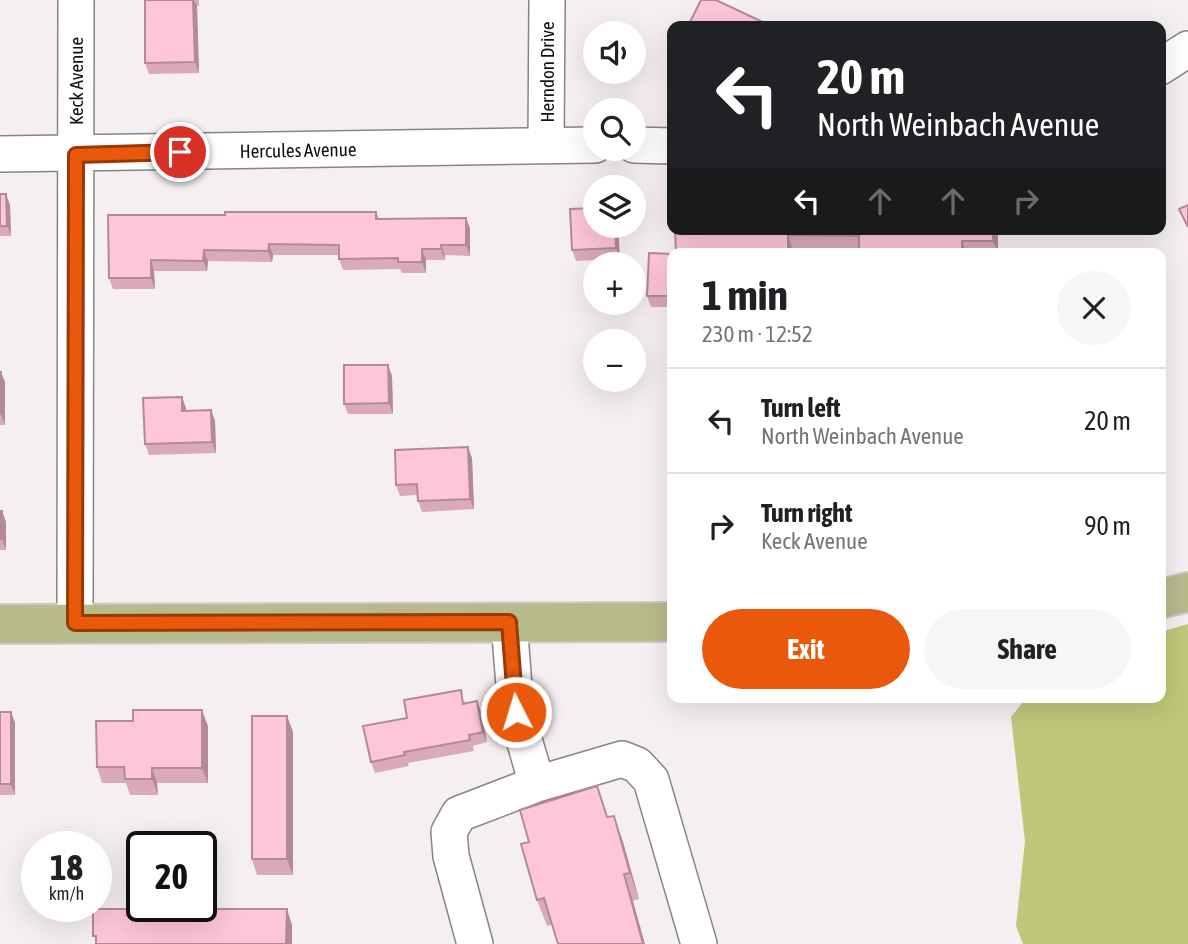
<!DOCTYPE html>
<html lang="en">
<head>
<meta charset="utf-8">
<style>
  :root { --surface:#fff; --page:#f6f6f6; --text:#202124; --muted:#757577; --line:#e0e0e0; --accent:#ea580c }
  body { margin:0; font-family:"Asap Condensed",sans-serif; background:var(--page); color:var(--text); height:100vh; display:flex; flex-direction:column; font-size:26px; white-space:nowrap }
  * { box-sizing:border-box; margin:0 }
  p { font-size:23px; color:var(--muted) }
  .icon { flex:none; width:38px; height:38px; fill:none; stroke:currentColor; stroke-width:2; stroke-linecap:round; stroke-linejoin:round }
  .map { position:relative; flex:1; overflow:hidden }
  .drawer { position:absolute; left:667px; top:248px; width:499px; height:455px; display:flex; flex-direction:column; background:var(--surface); border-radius:14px; box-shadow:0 7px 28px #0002 }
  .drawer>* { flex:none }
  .top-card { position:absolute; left:667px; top:21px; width:499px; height:214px; border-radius:14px; box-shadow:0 7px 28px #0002; background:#202124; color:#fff; overflow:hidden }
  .fabs { position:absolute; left:583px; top:21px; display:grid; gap:14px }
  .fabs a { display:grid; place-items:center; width:63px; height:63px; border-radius:50%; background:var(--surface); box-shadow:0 7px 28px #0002; font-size:35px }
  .speed { position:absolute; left:21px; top:831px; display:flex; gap:14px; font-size:35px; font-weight:700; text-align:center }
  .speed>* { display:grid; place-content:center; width:91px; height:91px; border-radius:50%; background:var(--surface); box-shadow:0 7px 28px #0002; line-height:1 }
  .speed small { font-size:18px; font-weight:400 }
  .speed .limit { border:4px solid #111; border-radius:10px; background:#fff; color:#111 }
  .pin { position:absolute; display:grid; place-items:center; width:60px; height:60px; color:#fff; margin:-30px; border:4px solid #fff; border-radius:50%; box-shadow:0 2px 7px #0007 }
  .me { position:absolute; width:77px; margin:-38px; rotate:355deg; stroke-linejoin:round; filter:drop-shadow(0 0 5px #0008) }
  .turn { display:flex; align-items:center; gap:24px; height:147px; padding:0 35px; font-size:32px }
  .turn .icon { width:91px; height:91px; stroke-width:2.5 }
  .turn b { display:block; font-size:49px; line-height:60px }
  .lanes { display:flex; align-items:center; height:66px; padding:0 35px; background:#0003; justify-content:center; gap:35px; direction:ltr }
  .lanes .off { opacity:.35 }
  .round { display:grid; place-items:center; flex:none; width:74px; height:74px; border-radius:37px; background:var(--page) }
  .headline { display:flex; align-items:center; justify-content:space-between; height:119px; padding:0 35px }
  h1 { font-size:42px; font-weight:700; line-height:52px }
  .action { display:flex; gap:14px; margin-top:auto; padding:14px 35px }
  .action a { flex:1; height:80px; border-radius:42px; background:var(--accent); color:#fff; font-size:28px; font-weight:700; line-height:80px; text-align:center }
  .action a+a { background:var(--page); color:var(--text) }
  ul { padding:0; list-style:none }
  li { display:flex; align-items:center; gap:21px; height:105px; padding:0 35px; border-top:2px solid var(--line) }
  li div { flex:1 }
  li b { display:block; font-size:26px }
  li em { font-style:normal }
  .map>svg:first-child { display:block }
  .green { fill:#bfc77b }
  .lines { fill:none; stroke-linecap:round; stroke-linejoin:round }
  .minor-casing { stroke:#8a8385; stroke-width:38 }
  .major-casing { stroke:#cbcbcb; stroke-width:42 }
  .minor { stroke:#fff; stroke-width:35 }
  .major { stroke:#b7bb8c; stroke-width:38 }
  .wall { fill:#daa9bc }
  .shaded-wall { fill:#b28a99 }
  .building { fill:#fec5db; stroke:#b28a99; stroke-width:2 }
  .route-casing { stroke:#983908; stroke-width:18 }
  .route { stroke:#ea580c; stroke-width:12 }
  .labels { text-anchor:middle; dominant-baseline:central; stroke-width:5; stroke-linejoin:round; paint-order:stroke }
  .street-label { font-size:19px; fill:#131112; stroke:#fff }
</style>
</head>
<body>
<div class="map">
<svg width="1188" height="944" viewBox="0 0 1188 944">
  <rect width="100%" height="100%" fill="#f6eff1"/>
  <path class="green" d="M1188 624V944H1023L1016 926 1025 841 1011 717 1026 698H1160V632Z"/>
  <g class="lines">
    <defs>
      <path id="minor" d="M1160 67 1188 49
        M546 144 547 0
        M634 145 672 146
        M0 154 595 145
        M509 622 516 712 537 784
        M75 623 76 0
        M475 944 451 856 449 832 459 814 537 784 622 759 637 765 651 780 699 944"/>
      <path id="major" d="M1160 599 1188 592
        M0 624 672 622"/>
    </defs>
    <use href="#minor" class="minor-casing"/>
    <use href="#major" class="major-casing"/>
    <use href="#minor" class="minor"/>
    <use href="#major" class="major"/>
  </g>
  <path class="wall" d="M145 0H199V6H197L199 73 149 74 145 63Z
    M0 194 10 205 11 236H0Z
    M376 212 379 218 470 228V256L445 255V260H426V273H402L400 269 343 270 339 259V255H273L272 262 208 261 207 271H154L155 289H113L109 278 225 215Z
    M618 226 620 259 576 261 572 250Z
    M675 229H998V253L859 254V249L792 248V254H676Z
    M672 254V307H651L647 296Z
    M0 372 5 382V425H0Z
    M392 376 393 414H348L344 404Z
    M182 397 186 410 215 421 216 453 149 455 145 444Z
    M472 458 474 509 422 512 418 501 417 495 400 496 396 485Z
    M0 511 6 522V550H0Z
    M465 701V703L477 701 481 712 487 742 473 746 474 751 408 763 409 766 375 773 371 762 407 718Z
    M0 712H11L15 723V795H0Z
    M287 716 293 732V875H257L252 859Z
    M208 726V783H157L158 795H130L126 783H102L97 767Z
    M614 816 623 842 639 899 547 926 537 900 608 817Z"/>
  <path class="shaded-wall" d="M193 0H194L197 6 199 73 195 62Z
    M6 194 10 205 11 236 7 226Z
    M466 218 470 228V256L466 245Z
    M615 226H618L620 259 616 248Z
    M993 229H998V253L993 241Z
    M788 235 792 248V254H788Z
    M962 241 967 254H962Z
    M269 244 273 255 272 262 268 251Z
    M441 245 445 255V260L441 249Z
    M422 249 426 260V273L422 262Z
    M204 250 208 261 207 271 203 261Z
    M151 260 154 271 155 289 151 278Z
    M388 365 392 376 393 414 389 403Z
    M1 372 5 382V425L1 414Z
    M182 397 186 408V421L182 411Z
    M211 410 215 421 216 453 212 442Z
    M468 447 472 458 474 509 470 499Z
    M2 511 6 522V550L2 539Z
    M477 701 481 712 487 742 483 732Z
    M202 710 208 726V783L202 768Z
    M11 712 15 723V795L11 784Z
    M287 716 293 732V875L287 859Z
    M152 768 157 783 158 795 152 779Z
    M614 816 623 842 639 899 630 873Z
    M624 874 633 901 645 944H643Z
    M287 909 292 925V944H286Z"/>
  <path class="building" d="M145 0H193L195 62 145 63Z
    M701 0H716L771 26H688Z
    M0 194H6L7 226H0Z
    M1188 205V227L1179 209Z
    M595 208V226H615L616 248 572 250 570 209Z
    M225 212H376V219L466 218V245H441V249H422V262H398V258L339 259V245L269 244 268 251 204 250 203 261 151 260V278H109L108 215H225Z
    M675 229H993V241H962V254H859V236L788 235V254H742V252L676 253Z
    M649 253 672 254V296H647Z
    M344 365H388L389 403 344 404Z
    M0 372H1V414H0Z
    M182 397V411L211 410 212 442 145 444 143 398Z
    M468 447 470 499 418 501 417 484 396 485 395 450Z
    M0 511H2V539H0Z
    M461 690 463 704 477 701 483 732 469 735 470 740 404 752 405 755 371 762 363 726 407 718 404 700Z
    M133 710H202V768H152V779H125L124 767H97L96 721H133Z
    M0 712H11V784H0Z
    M252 716H287V859H252Z
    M597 786 607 817 614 816 630 873 624 874 643 944H558L544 898 537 900 521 844 529 842 520 810Z
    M93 909H287L286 944H96V936H93Z"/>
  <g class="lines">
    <defs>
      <path id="route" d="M180 152 76 155 75 623 509 622 516 712"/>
    </defs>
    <use href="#route" class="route-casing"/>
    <use href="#route" class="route"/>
  </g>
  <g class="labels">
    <g class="street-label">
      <text transform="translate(547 72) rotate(-90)">Herndon Drive</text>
      <text transform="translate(76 81) rotate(-90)">Keck Avenue</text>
      <text transform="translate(298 150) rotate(-1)">Hercules Avenue</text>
    </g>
  </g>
</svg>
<div class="fabs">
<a><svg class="icon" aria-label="sound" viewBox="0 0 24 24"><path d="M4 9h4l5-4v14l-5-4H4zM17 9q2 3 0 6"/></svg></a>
<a><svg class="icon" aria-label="search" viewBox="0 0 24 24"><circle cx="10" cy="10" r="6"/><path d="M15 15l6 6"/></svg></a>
<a><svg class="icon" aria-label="layers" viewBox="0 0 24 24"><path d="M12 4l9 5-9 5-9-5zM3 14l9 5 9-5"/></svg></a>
<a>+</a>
<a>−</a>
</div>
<div class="speed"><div>18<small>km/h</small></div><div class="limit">20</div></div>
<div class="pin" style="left:180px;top:152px;background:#d93025"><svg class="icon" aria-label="arrive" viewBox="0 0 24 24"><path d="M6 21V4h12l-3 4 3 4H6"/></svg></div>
<svg class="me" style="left:516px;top:712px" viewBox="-20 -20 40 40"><circle r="17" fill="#ea580c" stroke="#fff" stroke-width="3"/><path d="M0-11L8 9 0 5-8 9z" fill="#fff"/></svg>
<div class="top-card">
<div class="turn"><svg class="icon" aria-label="left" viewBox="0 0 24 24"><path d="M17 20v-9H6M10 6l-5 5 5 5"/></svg><div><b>20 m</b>North Weinbach Avenue</div></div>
<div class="lanes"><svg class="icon" aria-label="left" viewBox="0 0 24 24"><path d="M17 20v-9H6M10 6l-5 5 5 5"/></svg><svg class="icon off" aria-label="ahead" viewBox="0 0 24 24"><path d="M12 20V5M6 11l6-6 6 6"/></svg><svg class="icon off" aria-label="ahead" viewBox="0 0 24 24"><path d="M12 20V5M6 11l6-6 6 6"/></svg><svg class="icon off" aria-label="right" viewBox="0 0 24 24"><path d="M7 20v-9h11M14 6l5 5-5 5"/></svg></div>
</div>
<section class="drawer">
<div class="headline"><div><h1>1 min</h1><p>230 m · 12:52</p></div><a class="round"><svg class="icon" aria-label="close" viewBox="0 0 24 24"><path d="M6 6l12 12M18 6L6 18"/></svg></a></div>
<ul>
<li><svg class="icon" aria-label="left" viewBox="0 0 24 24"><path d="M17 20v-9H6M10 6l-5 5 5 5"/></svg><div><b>Turn left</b><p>North Weinbach Avenue</p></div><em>20 m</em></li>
<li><svg class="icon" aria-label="right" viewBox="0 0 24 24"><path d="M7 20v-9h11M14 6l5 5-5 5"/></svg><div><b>Turn right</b><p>Keck Avenue</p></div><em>90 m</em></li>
</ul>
<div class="action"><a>Exit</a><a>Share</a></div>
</section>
</div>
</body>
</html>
